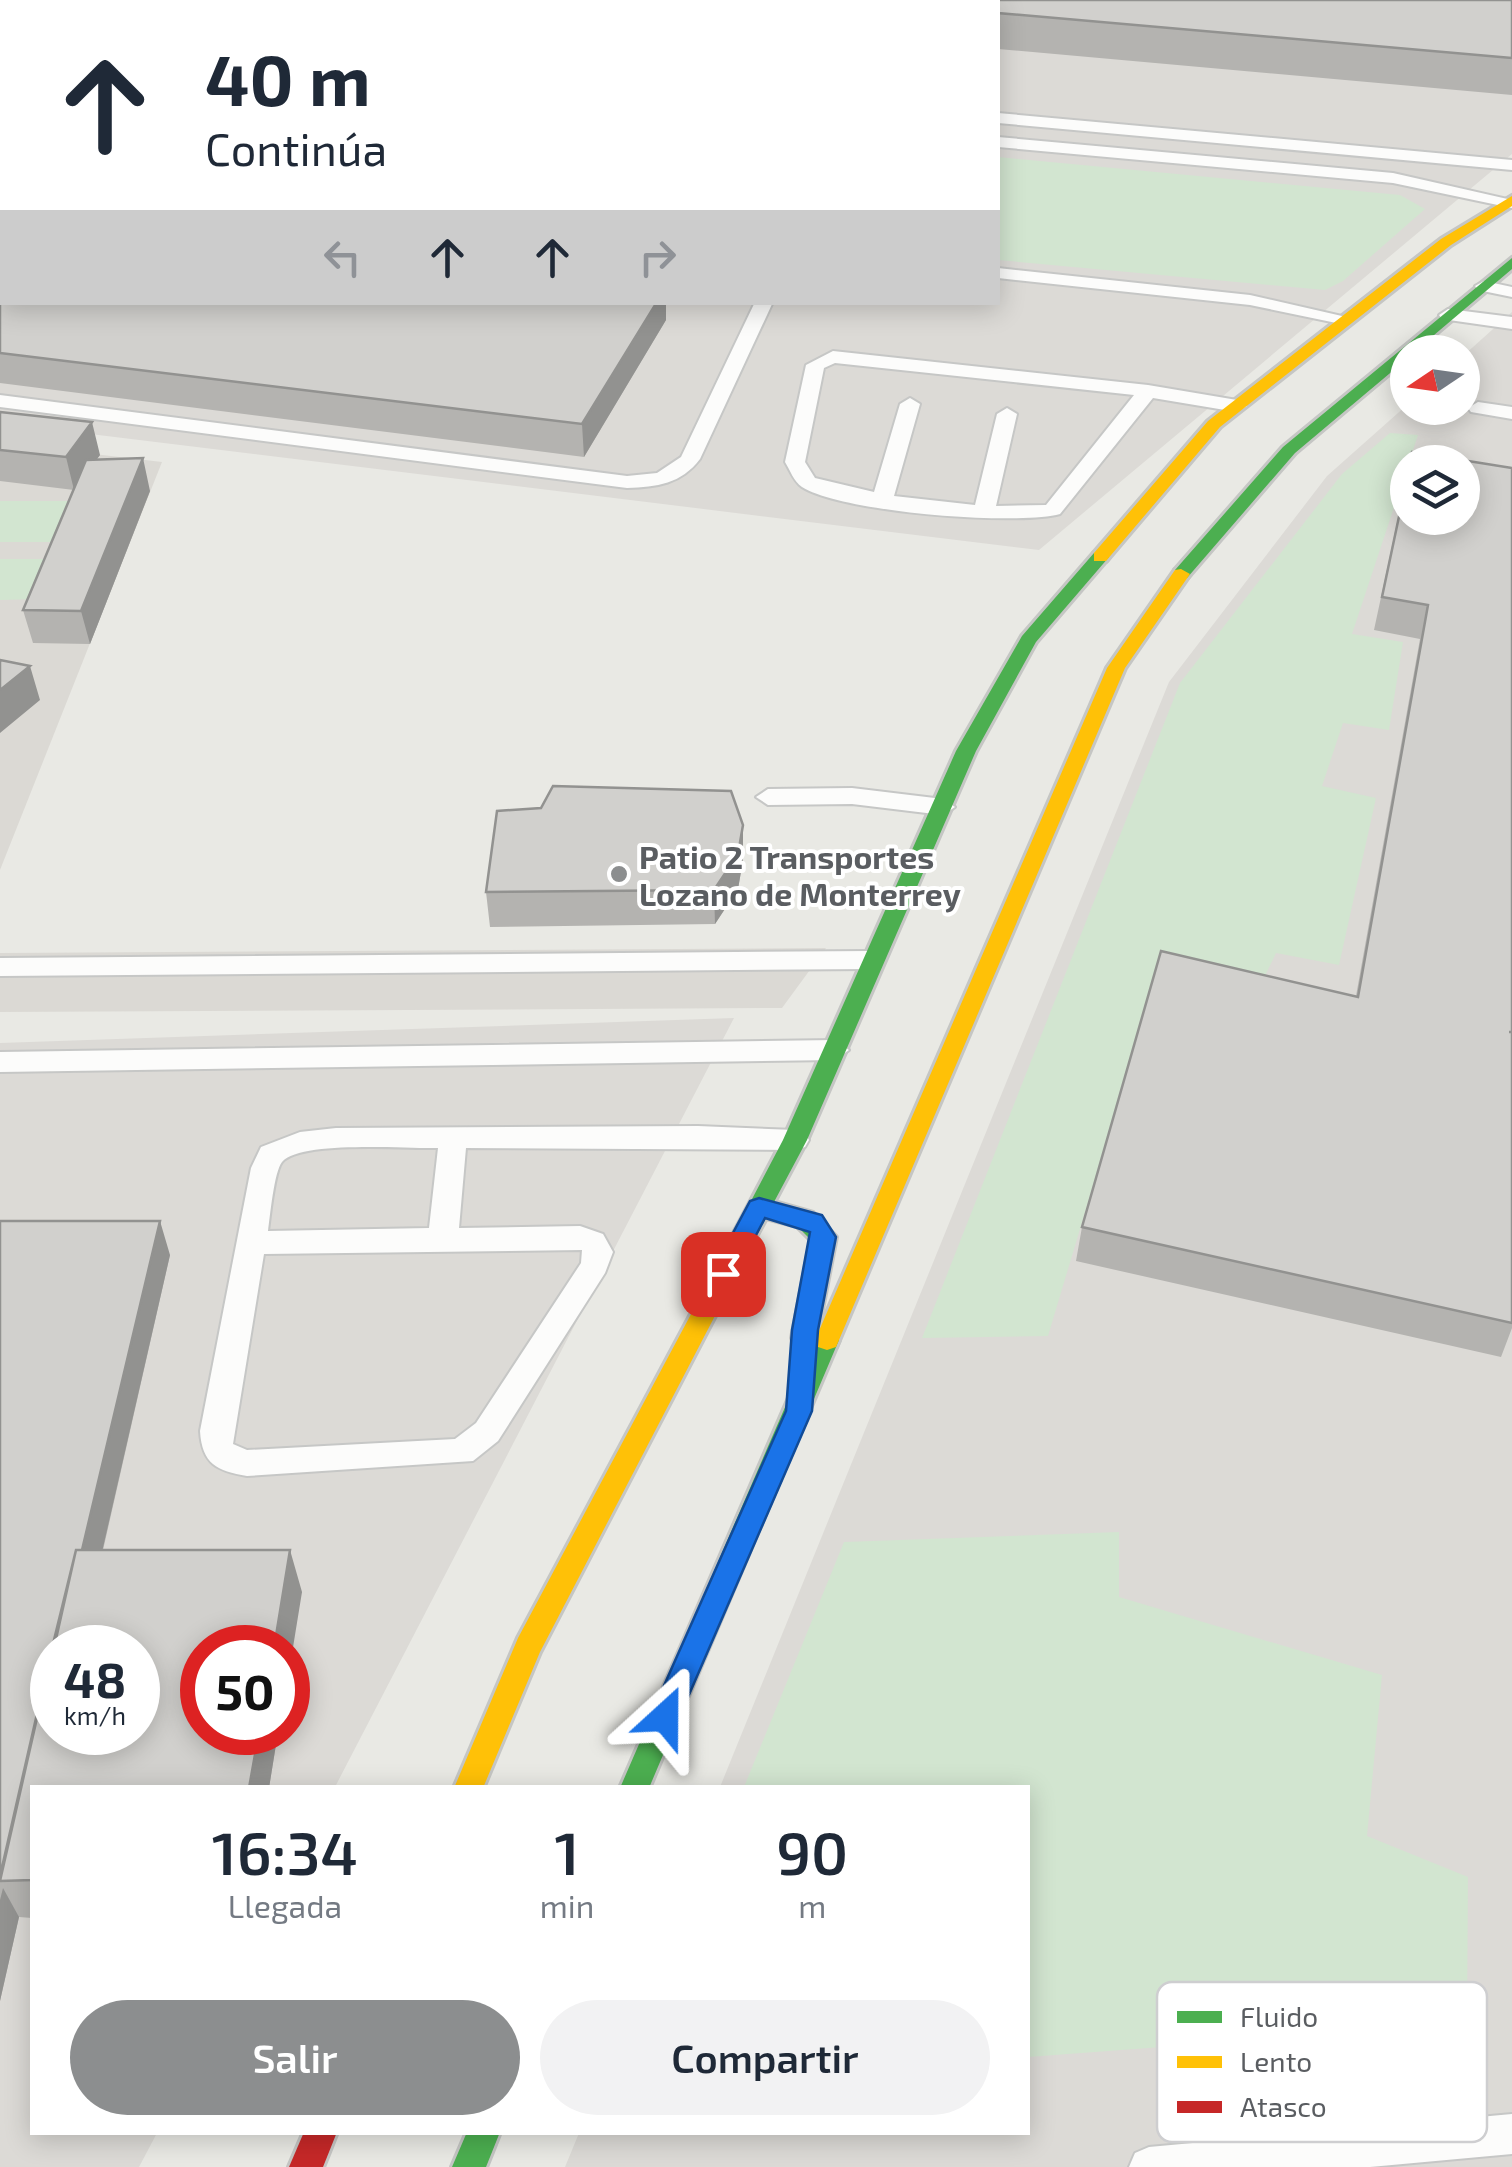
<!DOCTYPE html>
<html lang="es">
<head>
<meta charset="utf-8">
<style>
  :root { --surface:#fff; --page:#f2f2f3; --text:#1f2937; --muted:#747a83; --accent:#8c8e8f }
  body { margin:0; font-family:"Exo 2",sans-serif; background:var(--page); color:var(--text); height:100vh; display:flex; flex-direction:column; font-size:38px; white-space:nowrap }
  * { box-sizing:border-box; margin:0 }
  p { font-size:32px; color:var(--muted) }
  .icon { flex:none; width:55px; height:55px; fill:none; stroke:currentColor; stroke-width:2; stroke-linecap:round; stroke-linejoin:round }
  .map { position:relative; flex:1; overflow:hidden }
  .panel { position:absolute; left:30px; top:1785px; width:1000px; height:350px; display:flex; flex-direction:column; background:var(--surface); border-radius:0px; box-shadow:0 5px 25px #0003 }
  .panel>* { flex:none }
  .top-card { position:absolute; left:0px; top:0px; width:1000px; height:305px; box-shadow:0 5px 25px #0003; background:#fff; color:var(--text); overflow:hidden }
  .needle { width:65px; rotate:257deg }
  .tools { position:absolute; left:1390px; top:335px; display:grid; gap:20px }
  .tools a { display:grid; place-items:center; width:90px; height:90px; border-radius:50%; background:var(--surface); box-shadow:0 5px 25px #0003; font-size:50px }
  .speed { position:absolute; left:30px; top:1625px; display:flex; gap:20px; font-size:50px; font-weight:700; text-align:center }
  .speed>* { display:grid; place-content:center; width:130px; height:130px; border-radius:50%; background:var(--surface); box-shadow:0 5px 25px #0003; line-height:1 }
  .speed small { font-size:25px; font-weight:400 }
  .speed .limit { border:15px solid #d22; background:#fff; color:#111 }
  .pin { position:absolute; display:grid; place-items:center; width:85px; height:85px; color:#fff; margin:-42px; border-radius:20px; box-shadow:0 5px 15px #0006 }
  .me { position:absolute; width:110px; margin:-55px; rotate:24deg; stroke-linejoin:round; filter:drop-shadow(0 0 8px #0008) }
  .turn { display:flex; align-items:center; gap:35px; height:210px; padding:0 40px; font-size:45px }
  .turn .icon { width:130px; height:130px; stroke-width:2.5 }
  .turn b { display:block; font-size:70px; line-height:85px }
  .lanes { display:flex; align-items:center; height:95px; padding:0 40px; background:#0003; justify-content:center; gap:50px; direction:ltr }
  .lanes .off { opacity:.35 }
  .eta { display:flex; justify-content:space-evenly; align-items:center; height:170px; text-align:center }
  .eta b { font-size:60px; font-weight:600; line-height:70px }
  .primary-button { display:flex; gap:20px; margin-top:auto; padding:20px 40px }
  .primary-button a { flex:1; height:115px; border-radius:60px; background:var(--accent); color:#fff; font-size:40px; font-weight:600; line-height:115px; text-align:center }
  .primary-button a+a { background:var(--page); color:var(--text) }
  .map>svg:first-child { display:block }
  .industrial { fill:#dcdad6; fill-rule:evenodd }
  .education { fill:#dbd9d4 }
  .green { fill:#d2e5d0 }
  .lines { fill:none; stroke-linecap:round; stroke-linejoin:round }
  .lane-casing { stroke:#c6c7c6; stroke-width:4 }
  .fast-casing { stroke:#c5c6c4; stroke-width:6 }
  .slow-casing { stroke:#c5c6c4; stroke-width:6 }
  .jam-casing { stroke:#c5c6c4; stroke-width:6 }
  .lane { fill:#fcfcfb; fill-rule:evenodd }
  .fast { fill:#4caf50; fill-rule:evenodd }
  .slow { fill:#ffc107; fill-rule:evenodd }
  .jam { fill:#c62828; fill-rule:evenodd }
  .wall { fill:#b4b3b0 }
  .shaded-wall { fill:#929290 }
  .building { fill:#d1d0cd; stroke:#929290; stroke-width:2.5 }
  .route { fill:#1a73e8; stroke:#114b97; stroke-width:2.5 }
  .poi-dot { fill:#8c8e8f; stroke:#fff; stroke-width:4 }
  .labels { text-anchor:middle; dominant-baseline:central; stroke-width:8; stroke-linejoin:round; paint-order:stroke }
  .poi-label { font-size:32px; font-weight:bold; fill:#5a5d61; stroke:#fff; text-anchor:start }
  .key { fill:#fff; stroke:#ceced0; stroke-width:2.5 }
  .key-label { font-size:28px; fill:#5a5d61 }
</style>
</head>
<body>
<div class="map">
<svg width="1512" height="2167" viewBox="0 0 1512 2167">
  <rect width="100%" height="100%" fill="#e9e9e4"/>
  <path class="industrial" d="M0 0H1512V154L1039 550 0 423ZM2 2H998V302H2Z
    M1512 312V2167H565L579 2133 1028 2132V1788L720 1787 1169 682 1327 476 1407 405 1462 408 1463 356ZM1408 462H1462V518H1408Z
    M734 1018 335 1787 32 1788V2132L157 2133 139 2167H0V1043ZM52 1648H138V1732H52ZM202 1648H288V1732H202Z"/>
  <path class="education" d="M0 443 162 462 0 870Z
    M826 948 782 1008 0 1012V953Z"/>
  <path class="green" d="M0 0H554L2 2V186Z
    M998 157 1400 195 1425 209 1343 281 1325 290 998 260Z
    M1390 433 1418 435 1352 634 1403 642 1389 730 1343 723 1322 786 1376 798 1339 965 1276 953 1260 986 1158 968 1048 1336 922 1338 1180 683 1342 474Z
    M0 501H77L58 542H0Z
    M0 559H52L37 599 0 600Z
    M1119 1532V1597L1382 1675 1367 1836 1468 1877 1467 2024 1028 2057V1788L744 1787 844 1542Z"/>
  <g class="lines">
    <defs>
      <path id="lane" d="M888 0H902V2H888Z
        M998 113 1512 160V170L998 123Z
        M998 137 1393 173 1512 200V208L1393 183 998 147Z
        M0 200H2V210H0Z
        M998 268 1250 295 1355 319 1346 325 1250 305 998 278Z
        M1484 281 1512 287V297L1478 290 1475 286Z
        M755 302H773L700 459C681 484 657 487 627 488L0 407V395L627 476 657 473 681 457Z
        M1448 309 1512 317V329L1442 319 1439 315Z
        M833 351 1148 385 1237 400 1247 406 1237 412 1153 398 1060 514C1015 526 841 512 802 487 794 482 790 470 785 462L806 365ZM835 363 1134 395 1046 505 996 506 1017 414 1007 408 997 414 975 505 894 496 920 404 910 398 900 404 874 492 815 478 805 462 824 368Z
        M1478 402 1512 407V419L1471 412 1468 408Z
        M852 788 943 799 955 807 943 815 852 804 768 805 756 797 768 789Z
        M870 951 883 960 870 969 0 976V958Z
        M835 1040 849 1050 835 1060 0 1072V1052Z
        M698 1126 795 1130 805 1133 809 1140 805 1147 795 1150 466 1148 459 1228 580 1226 603 1234 613 1252 605 1273 498 1441 473 1461 247 1476C217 1471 202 1464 200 1431L251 1168 261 1147 300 1132 336 1128ZM438 1148 429 1228 268 1231C270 1217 274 1172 282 1162 300 1140 408 1149 438 1148ZM582 1250 581 1263 476 1423 455 1439 247 1450 233 1444 264 1254Z
        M1512 2114V2154L1370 2167H1129L1135 2153 1149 2147Z"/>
      <path id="fast" d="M1512 258V269L1414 352H1408V358L1295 453 1187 578H1175V570L1283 447Z
        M1100 552 1109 557 1036 642 976 751 807 1140 774 1202 813 1213 836 1237 817 1335 827 1330 836 1333 839 1340 649 1788H620L812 1345 804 1348 795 1345 792 1338 811 1240 797 1226 766 1218 752 1244H736L732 1237 783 1140 956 751 1022 636 1094 553Z
        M467 2132H500L486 2167H452Z"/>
      <path id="slow" d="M1512 196V206L1451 245 1220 427 1106 561H1094V553L1208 421 1441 239Z
        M1181 569 1190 574 1125 668 839 1340 836 1347 827 1350 818 1347 815 1340 1107 668 1175 570Z
        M744 1228 752 1230 756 1237 540 1652 483 1788H454L518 1638 736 1230Z"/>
      <path id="jam" d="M304 2132H337L323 2167H289Z"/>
    </defs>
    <use href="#lane" class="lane-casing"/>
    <use href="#fast" class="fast-casing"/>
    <use href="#slow" class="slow-casing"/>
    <use href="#jam" class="jam-casing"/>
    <use href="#lane" class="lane"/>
    <use href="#fast" class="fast"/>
    <use href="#slow" class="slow"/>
    <use href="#jam" class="jam"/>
  </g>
  <path class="wall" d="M1512 0V95L998 49V2Z
    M0 219 2 302H666V320L584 457 0 383Z
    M0 412 100 455 96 460 150 491 90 644 33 643 23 610 74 490 0 481Z
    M1512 468V1328L1501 1357 1076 1261 1082 1227 1356 996 1420 639 1374 630 1408 471Z
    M743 860 738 889 715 924 490 927 486 892Z
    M0 1221 170 1255 103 1550 302 1592 202 1732H278L269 1788H32V1918L19 1917 0 2001Z"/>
  <path class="shaded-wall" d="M657 302H666V320L584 457 582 424Z
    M92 422 100 455 74 490 66 457Z
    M143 458 150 491 90 644 81 611Z
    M30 666 40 700 0 733V690Z
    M743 825V860L738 889 715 924 714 890Z
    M160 1221 170 1255 80 1648H59Z
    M290 1550 302 1592 288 1678V1648H274Z
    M259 1732H278L269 1788H249Z
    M3 1888 19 1917 0 2001V1900Z"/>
  <path class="building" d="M908 0H1512V58L998 13V2H907Z
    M0 219 2 220V302H657L582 424 0 353Z
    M0 412 92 422 66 457 0 450Z
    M1412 452 1512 468V1032H1509H1512V1323L1082 1227 1161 951 1358 997 1428 605 1382 597 1408 474V518H1462V462H1410Z
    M143 458 81 611 23 610 86 460Z
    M0 660 30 666 0 690Z
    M553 786 731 791 743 825 738 854 714 890 486 892 497 811 541 808Z
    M0 1221H160L82 1550H76L52 1648 0 1876Z
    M76 1550H290L274 1648H202V1732H259L249 1788H32V1880L0 1881 52 1652V1732H138V1648H54Z"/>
  <path class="route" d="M759 1198 822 1215 836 1237 818 1330 812 1411 675 1727 665 1731 655 1727 650 1717 786 1411 792 1330 810 1232 765 1218 732 1281H715L711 1274 750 1201Z"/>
  <circle class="poi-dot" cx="619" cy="874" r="10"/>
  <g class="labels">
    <g class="poi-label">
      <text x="639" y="856">Patio 2 Transportes<tspan x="639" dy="37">Lozano de Monterrey</tspan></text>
    </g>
  </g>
  <rect x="1157" y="1982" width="330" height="160" rx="15" class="key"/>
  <rect x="1177" y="2011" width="45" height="12" fill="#4caf50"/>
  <rect x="1177" y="2056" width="45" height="12" fill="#ffc107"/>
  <rect x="1177" y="2101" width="45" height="12" fill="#c62828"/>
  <g class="key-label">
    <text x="1240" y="2027">Fluido</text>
    <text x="1240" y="2072">Lento</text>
    <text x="1240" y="2117">Atasco</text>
  </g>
</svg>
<div class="tools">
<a><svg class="needle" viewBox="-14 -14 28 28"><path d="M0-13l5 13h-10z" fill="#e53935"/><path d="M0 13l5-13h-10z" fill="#747a83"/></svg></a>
<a><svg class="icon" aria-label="layers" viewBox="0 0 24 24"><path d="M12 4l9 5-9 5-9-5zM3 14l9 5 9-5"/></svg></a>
</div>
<div class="speed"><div>48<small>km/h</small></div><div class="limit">50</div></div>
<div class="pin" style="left:723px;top:1274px;background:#d93025"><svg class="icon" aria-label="arrive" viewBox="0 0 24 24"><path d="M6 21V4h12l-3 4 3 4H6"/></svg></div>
<svg class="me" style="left:665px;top:1717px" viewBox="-20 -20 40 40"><path d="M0-17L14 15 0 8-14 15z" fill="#1a73e8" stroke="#fff" stroke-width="4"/></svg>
<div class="top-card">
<div class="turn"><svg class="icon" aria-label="ahead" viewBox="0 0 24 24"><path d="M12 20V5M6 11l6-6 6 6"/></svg><div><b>40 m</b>Continúa</div></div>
<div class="lanes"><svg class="icon off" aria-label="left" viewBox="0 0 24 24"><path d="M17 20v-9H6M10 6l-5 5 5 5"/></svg><svg class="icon" aria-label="ahead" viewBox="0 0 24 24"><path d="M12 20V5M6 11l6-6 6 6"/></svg><svg class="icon" aria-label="ahead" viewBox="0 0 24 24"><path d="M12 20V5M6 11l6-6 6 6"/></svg><svg class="icon off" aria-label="right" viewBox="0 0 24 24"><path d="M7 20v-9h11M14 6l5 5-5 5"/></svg></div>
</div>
<section class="panel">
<div class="eta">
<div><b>16:34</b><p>Llegada</p></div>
<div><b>1</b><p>min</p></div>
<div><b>90</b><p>m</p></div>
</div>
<div class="primary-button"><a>Salir</a><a>Compartir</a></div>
</section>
</div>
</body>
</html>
